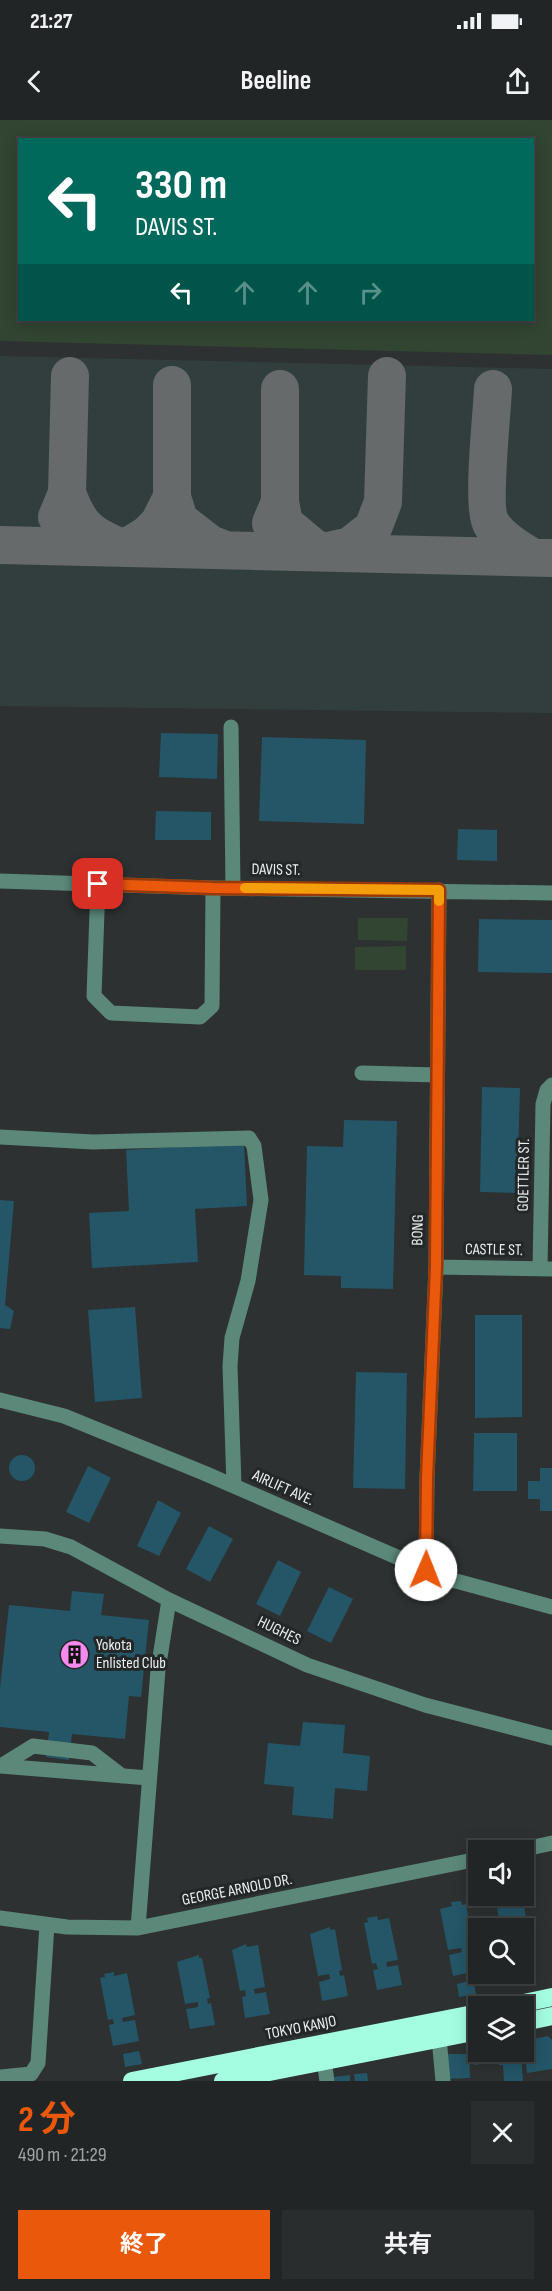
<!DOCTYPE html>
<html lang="ja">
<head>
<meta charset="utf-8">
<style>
  :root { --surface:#222525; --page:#2a2d2d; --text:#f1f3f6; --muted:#a2a5a7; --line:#3f4242; --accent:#ea580c }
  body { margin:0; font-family:"Sofia Sans Condensed","Noto Sans JP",sans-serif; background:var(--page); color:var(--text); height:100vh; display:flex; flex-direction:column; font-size:22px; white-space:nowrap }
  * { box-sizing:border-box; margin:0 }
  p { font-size:20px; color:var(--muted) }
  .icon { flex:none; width:33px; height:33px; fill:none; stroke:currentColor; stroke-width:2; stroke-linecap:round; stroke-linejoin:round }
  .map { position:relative; height:1961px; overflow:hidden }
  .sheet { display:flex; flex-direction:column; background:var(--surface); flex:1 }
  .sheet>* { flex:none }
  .banner { position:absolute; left:18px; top:18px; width:516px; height:183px; border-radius:0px; box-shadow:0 3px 15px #0003,0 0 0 2px var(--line); background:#00695c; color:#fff; overflow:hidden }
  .tools { position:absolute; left:468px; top:1720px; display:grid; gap:12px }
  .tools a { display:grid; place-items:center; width:66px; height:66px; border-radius:0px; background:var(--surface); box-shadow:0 3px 15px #0003,0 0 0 2px var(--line); font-size:30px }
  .pin { position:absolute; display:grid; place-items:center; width:51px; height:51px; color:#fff; margin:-26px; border-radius:12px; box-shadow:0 3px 9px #0006 }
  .me { position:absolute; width:66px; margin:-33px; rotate:1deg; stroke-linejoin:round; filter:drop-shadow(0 0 4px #0008) }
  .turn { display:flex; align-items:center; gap:21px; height:126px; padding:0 18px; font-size:27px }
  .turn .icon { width:78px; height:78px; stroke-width:2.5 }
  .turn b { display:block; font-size:42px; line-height:51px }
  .lanes { display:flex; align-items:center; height:57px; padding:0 18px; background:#0003; justify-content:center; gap:30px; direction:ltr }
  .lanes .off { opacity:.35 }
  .round { display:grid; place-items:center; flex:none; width:63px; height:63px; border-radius:0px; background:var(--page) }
  .head { display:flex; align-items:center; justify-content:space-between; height:102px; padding:0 18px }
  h1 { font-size:36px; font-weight:700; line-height:45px; color:var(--accent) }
  .primary-button { display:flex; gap:12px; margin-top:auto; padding:12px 18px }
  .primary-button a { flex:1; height:69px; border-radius:0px; background:var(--accent); color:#fff; font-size:24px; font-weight:700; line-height:69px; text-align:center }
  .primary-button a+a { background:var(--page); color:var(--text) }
  .status { display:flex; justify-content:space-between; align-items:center; height:42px; padding:0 30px; background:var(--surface); direction:ltr }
  .status svg { height:16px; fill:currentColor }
  header { display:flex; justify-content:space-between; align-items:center; height:78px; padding:0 18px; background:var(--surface); font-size:27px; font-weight:700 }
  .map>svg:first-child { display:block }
  .built { fill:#323e3e }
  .green { fill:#324432; fill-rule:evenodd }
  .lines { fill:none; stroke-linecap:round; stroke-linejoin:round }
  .taxiway { stroke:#666a6a; stroke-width:38 }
  .building { fill:#245667 }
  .minor { stroke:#5b8879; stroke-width:15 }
  .highway { stroke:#a4fde0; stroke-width:18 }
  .route-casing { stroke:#983908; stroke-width:15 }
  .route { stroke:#ea580c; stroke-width:10 }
  .slow { stroke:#f59e0b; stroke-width:10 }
  .labels { text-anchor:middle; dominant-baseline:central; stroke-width:6; stroke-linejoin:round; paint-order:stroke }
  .street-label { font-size:16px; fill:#edf0f0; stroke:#232727 }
  .poi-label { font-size:16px; fill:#edf0f0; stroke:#232727; text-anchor:start }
</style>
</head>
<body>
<div class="status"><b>21:27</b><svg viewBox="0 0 49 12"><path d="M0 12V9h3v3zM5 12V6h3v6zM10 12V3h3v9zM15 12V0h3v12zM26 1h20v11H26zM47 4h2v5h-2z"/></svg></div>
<header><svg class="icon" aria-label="back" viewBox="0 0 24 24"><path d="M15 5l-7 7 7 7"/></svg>Beeline<svg class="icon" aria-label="share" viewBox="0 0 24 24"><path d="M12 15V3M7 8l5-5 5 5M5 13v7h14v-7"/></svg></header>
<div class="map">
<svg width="552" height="1961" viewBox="0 0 552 1961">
  <rect width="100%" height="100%" fill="#2d3131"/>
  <path class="built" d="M0 236 552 249V593L0 586Z"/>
  <path class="green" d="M0 0H552V235L0 221ZM20 20H532V200H20Z
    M358 798H408L407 821 358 820Z
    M406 826V850H355V827Z"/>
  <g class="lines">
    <path class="taxiway" d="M493 269C492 294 481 389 492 405 501 419 518 429 532 437
      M67 373C79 406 88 414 122 428H126L147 415 159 403 172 377V265
      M172 377 179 400 210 424 225 430
      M280 382 284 403 314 428 324 432 350 426 373 408 383 382 387 256
      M57 397 67 373 70 256
      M271 403 280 382V269
      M0 425 552 438"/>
  </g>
  <path class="building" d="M161 613 218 614 217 659 159 657Z
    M262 617 366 620 364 704 259 701Z
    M156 691 211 692V720H155Z
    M458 709 497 710V741L457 740Z
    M479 799 552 800V853L478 852Z
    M482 967 520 968 517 1073 480 1072Z
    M344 1000 397 1001 393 1169 341 1168V1156L304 1155 307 1026 343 1027Z
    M244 1023 247 1086 195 1089 198 1142 92 1148 89 1093 129 1091 126 1030Z
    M0 1080 14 1081 5 1185 14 1191 10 1209 0 1208Z
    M135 1187 142 1278 95 1282 88 1190Z
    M475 1195H522V1297L475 1298Z
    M356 1252 407 1253 405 1369 353 1368Z
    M474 1313H517V1371H473Z
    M9 1348a13 13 0 1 1 26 0a13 13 0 1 1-26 0Z
    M88 1346 111 1358 89 1403 66 1392Z
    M540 1348H552V1391H540V1379H528V1361H540Z
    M158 1380 181 1393 159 1436 137 1426Z
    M209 1406 233 1419 210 1462 186 1449Z
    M278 1440 301 1452 280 1496 256 1484Z
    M329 1467 353 1479 331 1523 307 1511Z
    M72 1471 104 1474 101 1495 149 1500 141 1577 129 1576 125 1619 72 1614 69 1640 46 1637 49 1612 0 1607V1568L9 1485 70 1491Z
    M303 1602 345 1605 343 1633 370 1636 367 1671 335 1668 333 1699 292 1695 294 1667 264 1664 268 1623 300 1626Z
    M498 1776H522L529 1813 524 1814V1809H501L495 1777Z
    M461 1781 462 1785 466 1784 473 1824 470 1825 471 1830 474 1829 478 1851 453 1856 449 1835 462 1832 461 1828 448 1830 440 1789 452 1786 451 1782Z
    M377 1796 378 1800 389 1798 398 1840 386 1842 387 1847 398 1845 402 1865 377 1870 373 1850 378 1849 376 1843 372 1844 364 1803 368 1802 367 1798Z
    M330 1807V1810L335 1809 342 1850 339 1851 340 1856 344 1855 348 1876 322 1881 319 1862 330 1859 329 1854 318 1856 310 1814Z
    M530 1819 534 1840 524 1842V1820Z
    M246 1824 247 1827 258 1825 265 1867 254 1869 255 1874 266 1872 270 1894 245 1898 242 1877 246 1876 245 1870 240 1871 232 1830Z
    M199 1835V1838H202L210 1878 207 1879 208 1884 211 1883 215 1905 190 1909 186 1889 198 1887V1882L185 1884 177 1842Z
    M114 1852V1856L127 1853 135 1895 122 1898 123 1902 135 1900 139 1921 113 1926 109 1905 114 1904 113 1899 108 1900 100 1858 105 1857 104 1854Z
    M473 1860 476 1874 459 1877 457 1864Z
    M548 1916 552 1920V1949L527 1953 524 1921Z
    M473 1930H478L480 1944 474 1945Z
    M139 1931 142 1944 125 1947 123 1934Z
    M502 1932H521L523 1961H504L503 1945H499V1935Z
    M445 1934H469L470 1958 446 1959Z
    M367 1953 368 1961H355L354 1954Z
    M350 1955V1961H335L334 1957Z"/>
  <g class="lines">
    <path class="minor" d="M231 607 233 768
      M0 761 213 768 552 773
      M98 764 94 876 111 893 200 897 212 886 213 768
      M362 953 437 955
      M0 1017 93 1022 249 1018 254 1026 261 1080 248 1161 232 1218 230 1246 234 1366
      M436 1147 552 1149
      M540 1149 543 984 547 970 552 965
      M0 1280 64 1296 204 1353 445 1458 552 1487
      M0 1416 45 1419 71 1427 169 1480 307 1545 425 1585 552 1618
      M426 1450 427 1358 436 1147 439 770
      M0 1646 149 1658
      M1 1646 33 1626 92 1633 122 1656
      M516 1731 552 1723
      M0 1798 67 1807 138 1808 478 1739
      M138 1808 158 1550 169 1480
      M439 1918 443 1961
      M324 1940 327 1961
      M0 1957 31 1954 38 1943 47 1805"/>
    <path class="highway" d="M505 1887 552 1877
      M524 1902 552 1896
      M132 1961 478 1893
      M223 1961 478 1911"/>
  </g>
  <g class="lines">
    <defs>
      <path id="route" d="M98 764 213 768 439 770 436 1147 427 1358 426 1450"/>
    </defs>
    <use href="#route" class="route-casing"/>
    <use href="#route" class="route"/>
    <path class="slow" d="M245 768 439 770V781"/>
  </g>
  <defs>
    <symbol id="building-disc" viewBox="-11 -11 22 22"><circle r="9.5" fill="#f689ed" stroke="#232727"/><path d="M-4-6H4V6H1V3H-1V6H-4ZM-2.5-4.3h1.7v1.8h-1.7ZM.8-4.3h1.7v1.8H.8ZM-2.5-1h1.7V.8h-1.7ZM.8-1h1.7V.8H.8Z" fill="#111"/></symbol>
  </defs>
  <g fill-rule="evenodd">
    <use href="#building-disc" x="58" y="1518" width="33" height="33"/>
  </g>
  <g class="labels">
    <g class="street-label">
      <text transform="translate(276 750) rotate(1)">DAVIS ST.</text>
      <text transform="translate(524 1055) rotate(-89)">GOETTLER ST.</text>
      <text transform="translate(418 1110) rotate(-89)">BONG</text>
      <text transform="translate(494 1130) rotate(1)">CASTLE ST.</text>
      <text transform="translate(283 1368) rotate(24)">AIRLIFT AVE.</text>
      <text transform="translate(279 1511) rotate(26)">HUGHES</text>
      <text transform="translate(237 1770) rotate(-11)">GEORGE ARNOLD DR.</text>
      <text transform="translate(301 1908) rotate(-11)">TOKYO KANJO</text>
    </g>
    <g class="poi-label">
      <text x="96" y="1525">Yokota<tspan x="96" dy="18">Enlisted Club</tspan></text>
    </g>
  </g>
</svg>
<div class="tools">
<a><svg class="icon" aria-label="sound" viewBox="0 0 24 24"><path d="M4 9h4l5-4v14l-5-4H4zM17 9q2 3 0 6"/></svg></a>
<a><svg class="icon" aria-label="search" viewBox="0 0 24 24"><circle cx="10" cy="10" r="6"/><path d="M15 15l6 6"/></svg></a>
<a><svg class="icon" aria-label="layers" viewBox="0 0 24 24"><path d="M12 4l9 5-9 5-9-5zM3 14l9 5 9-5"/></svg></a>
</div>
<div class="pin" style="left:98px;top:764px;background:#d93025"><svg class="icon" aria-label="arrive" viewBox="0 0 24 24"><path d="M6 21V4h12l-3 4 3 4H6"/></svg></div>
<svg class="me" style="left:426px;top:1450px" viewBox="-20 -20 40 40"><circle r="19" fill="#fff"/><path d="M0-13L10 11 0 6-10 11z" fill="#ea580c"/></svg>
<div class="banner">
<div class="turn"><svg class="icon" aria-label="left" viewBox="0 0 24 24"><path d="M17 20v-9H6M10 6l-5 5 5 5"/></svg><div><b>330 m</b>DAVIS ST.</div></div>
<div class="lanes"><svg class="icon" aria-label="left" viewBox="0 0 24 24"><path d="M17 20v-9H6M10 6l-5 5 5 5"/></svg><svg class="icon off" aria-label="ahead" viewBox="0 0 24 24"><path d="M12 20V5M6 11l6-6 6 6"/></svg><svg class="icon off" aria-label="ahead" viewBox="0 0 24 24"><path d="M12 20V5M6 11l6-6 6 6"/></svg><svg class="icon off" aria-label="right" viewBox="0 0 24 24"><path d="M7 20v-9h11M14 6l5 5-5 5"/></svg></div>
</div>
</div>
<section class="sheet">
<div class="head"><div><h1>2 分</h1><p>490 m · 21:29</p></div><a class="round"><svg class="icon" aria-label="close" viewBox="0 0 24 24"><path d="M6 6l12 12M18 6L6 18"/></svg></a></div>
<div class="primary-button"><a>終了</a><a>共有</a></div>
</section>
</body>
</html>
